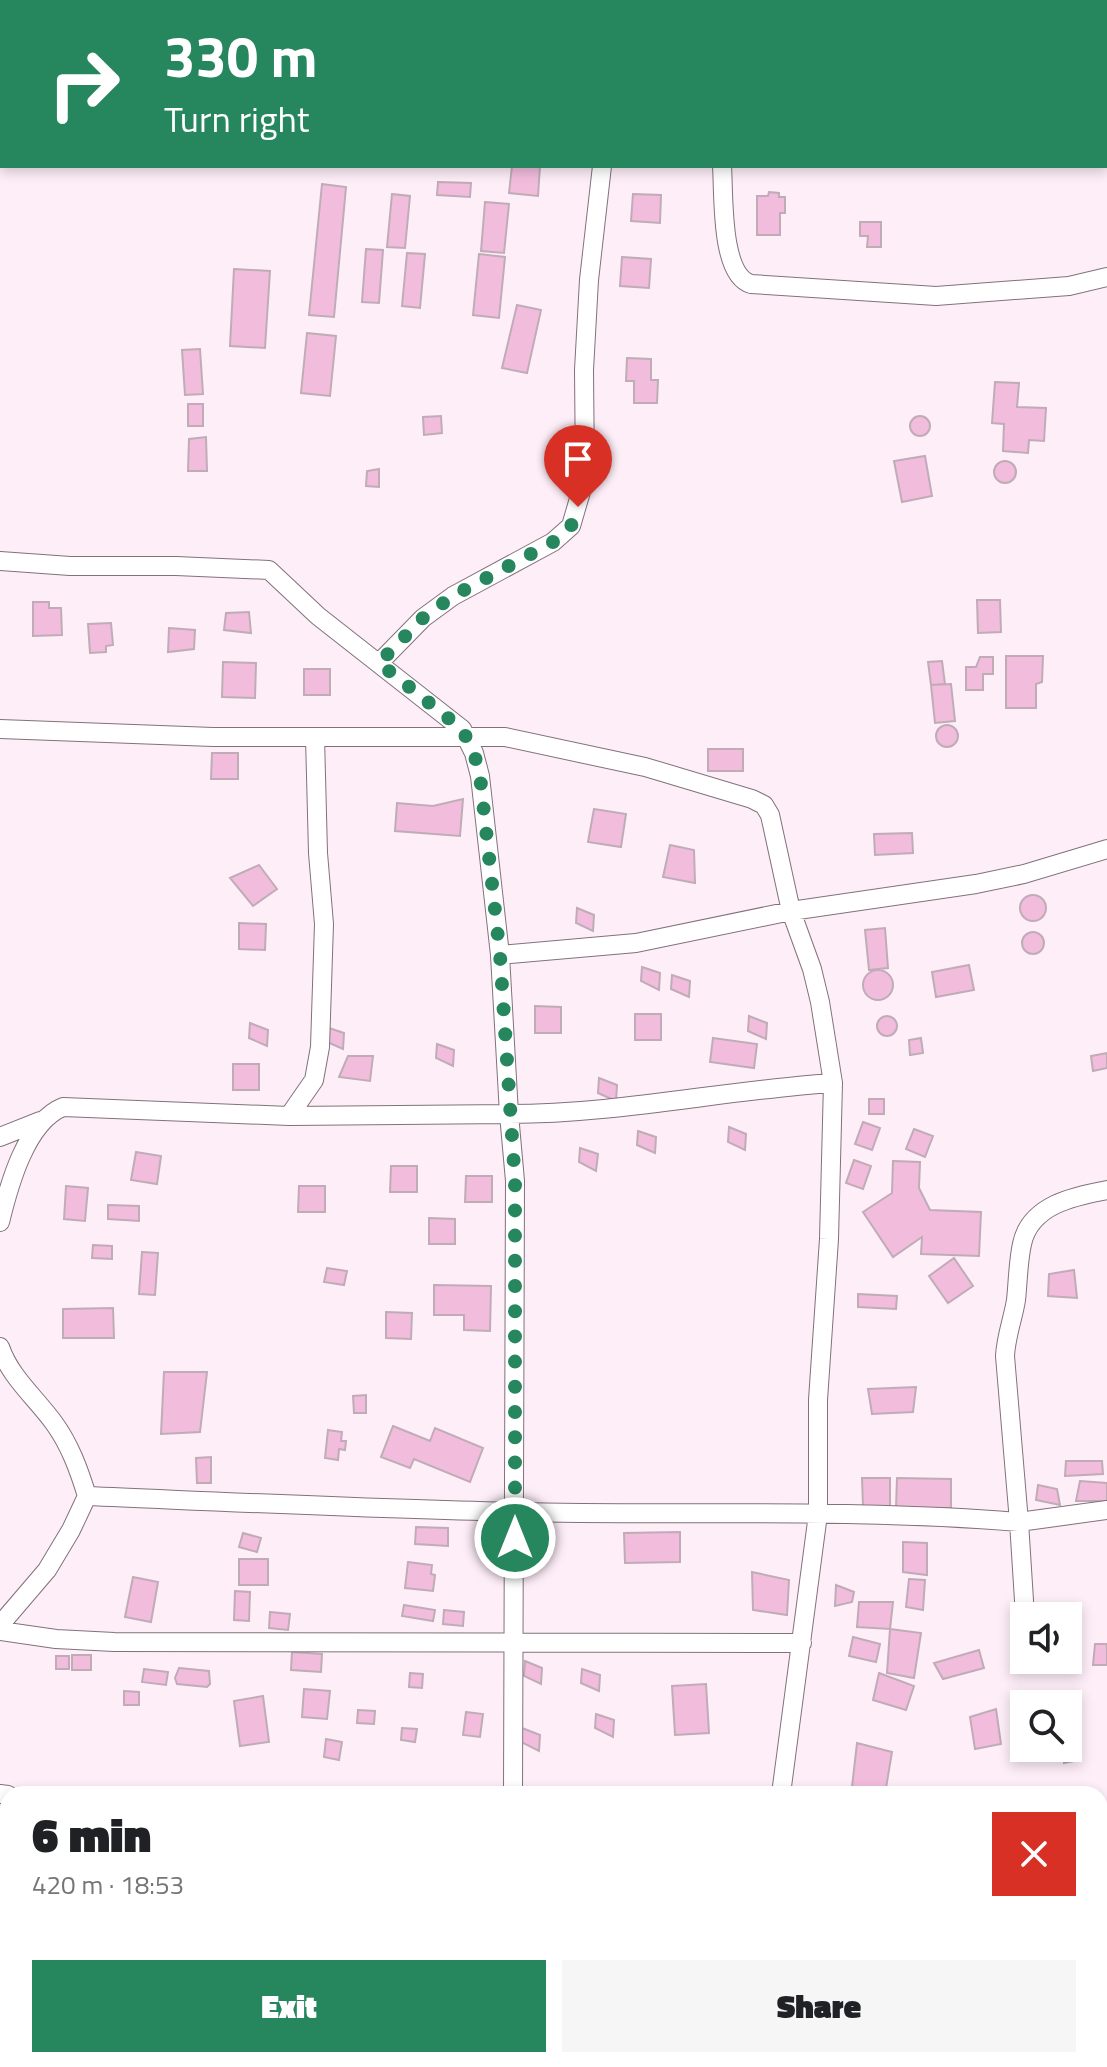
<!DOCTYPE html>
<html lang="en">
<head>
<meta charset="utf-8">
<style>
  :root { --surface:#fff; --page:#f6f6f6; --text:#202124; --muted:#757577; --accent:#26865e }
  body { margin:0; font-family:"Titillium Web",sans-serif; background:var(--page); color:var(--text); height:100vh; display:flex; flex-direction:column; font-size:30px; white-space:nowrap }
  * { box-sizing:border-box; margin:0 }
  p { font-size:26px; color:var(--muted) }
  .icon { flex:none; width:44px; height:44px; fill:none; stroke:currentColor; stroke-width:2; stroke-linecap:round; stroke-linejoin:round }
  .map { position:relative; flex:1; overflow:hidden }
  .side { position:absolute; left:0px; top:1786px; width:1108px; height:282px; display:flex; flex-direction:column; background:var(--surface); border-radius:24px 24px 0 0; box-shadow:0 4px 12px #0003 }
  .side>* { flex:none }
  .top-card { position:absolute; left:0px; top:0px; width:1108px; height:168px; box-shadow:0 4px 12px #0003; background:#26865e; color:#fff; overflow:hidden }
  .fabs { position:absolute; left:1010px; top:1602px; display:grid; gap:16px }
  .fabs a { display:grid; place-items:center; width:72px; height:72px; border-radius:0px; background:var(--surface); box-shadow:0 4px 12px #0003; font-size:40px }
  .pin { position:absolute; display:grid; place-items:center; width:68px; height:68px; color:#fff; margin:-82px -34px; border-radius:50% 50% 50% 0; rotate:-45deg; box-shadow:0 0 8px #0007 }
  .pin .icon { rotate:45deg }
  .me { position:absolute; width:88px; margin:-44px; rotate:0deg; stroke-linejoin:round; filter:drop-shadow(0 0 6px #0008) }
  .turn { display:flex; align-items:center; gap:28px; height:168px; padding:0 32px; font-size:36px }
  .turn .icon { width:104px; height:104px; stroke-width:2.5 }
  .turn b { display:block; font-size:56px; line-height:68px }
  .round { display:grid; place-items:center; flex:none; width:84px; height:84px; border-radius:0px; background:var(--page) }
  .summary { display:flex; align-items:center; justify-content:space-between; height:136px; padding:0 32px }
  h1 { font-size:48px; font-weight:800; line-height:60px }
  .cta { display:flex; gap:16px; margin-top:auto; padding:16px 32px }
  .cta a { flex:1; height:92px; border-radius:0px; background:var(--accent); color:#fff; font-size:32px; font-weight:800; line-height:92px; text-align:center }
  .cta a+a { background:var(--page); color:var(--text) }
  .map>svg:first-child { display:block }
  .building { fill:#f2bddd; stroke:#bfacb7; stroke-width:2 }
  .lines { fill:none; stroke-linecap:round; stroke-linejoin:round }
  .minor-casing { stroke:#82717b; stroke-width:20 }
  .minor { stroke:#fff; stroke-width:18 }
  .route { stroke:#26865e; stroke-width:14; stroke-dasharray:0 25.2 }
</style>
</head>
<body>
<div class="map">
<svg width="1107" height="2067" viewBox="0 0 1107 2067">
  <rect width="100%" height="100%" fill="#feeef8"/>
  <path class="building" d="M512 166H540L538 196 509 193Z
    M438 182 471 183 470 197 437 195Z
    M322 184 346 187 334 317 309 315Z
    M769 192 779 193V197H785V213H780V235H757V196H768Z
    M392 194 410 196 405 248 387 247Z
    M633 194 661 195 660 223 631 221Z
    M485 202 509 204 504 253 481 251Z
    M860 222H881V247H867L868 236H860Z
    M366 249 383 250 379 303 362 302Z
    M407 253 425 254 420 308 402 306Z
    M479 254 505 257 499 318 473 315Z
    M622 257 651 259 649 288 620 286Z
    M234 269 270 271 265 348 230 346Z
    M517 305 541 310 527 373 502 368Z
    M307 333 336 336 330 396 301 393Z
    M200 349 203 394 185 395 182 350Z
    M627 358 651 359V380H658L657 403H634V381H626Z
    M995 382 1019 383 1017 407 1046 408 1044 441 1029 440 1028 453 1003 451 1004 424 992 423Z
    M188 404H203V426H188Z
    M910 426a10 10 0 1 1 20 0a10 10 0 1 1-20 0Z
    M441 416 442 433 424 435 423 417Z
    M206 437 207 471H188L189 439Z
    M925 456 932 496 902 502 894 461Z
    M994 472a11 11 0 1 1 22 0a11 11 0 1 1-22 0Z
    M379 469V487L366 486 367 471Z
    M977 600H1000L1001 632 978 633Z
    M33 602H49V608H61L62 635 33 636Z
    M249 612 251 633 224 630 226 613Z
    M111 623 113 645 106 646V652L90 653 88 624Z
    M169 628 195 630 194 649 168 652Z
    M1006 656H1043L1042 682 1036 684V708H1006Z
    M980 657H993V674H983V690H966V667H976Z
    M942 661 945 684 931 685 928 662Z
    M223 662 256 663 255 698 222 697Z
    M304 669H330V695H304Z
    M951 684 955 721 935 723 931 685Z
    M936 736a11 11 0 1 1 22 0a11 11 0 1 1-22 0Z
    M708 749H743V771H708Z
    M212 753H238V779H211Z
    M463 799 460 836 395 831 397 803 433 806Z
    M594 809 626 814 621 847 588 842Z
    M912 833 913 853 875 855 874 834Z
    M670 845 694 850 695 883 663 877Z
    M259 865 277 889 253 906 230 878Z
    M1020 908a13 13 0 1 1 26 0a13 13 0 1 1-26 0Z
    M577 908 594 915 593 931 576 923Z
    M239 923 266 924 265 950 239 949Z
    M885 928 888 968 869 970 865 930Z
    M1022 943a11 11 0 1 1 22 0a11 11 0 1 1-22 0Z
    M969 965 974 990 936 997 932 972Z
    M642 967 660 973 659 990 641 981Z
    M863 985a15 15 0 1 1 30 0a15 15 0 1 1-30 0Z
    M672 975 690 981 689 997 671 989Z
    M535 1006 561 1007V1033H535Z
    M635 1014H661V1040H635Z
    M749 1016 767 1023 766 1039 748 1031Z
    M877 1026a10 10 0 1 1 20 0a10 10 0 1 1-20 0Z
    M250 1023 268 1030 267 1046 249 1038Z
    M326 1027 344 1033 343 1049 325 1041Z
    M713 1038 757 1044 754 1068 710 1062Z
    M921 1038 923 1053 910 1055 909 1040Z
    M437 1044 454 1050 453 1066 436 1058Z
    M1107 1053V1068L1093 1071 1091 1056Z
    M348 1056H373L370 1081 339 1077Z
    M233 1064H259V1090H233Z
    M599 1078 617 1085 616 1101 598 1093Z
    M869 1099H884V1114H869Z
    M863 1122 880 1128 872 1150 855 1144Z
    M729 1127 746 1134 745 1150 728 1142Z
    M914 1129 933 1136 925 1157 906 1149Z
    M638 1131 656 1137 655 1153 637 1145Z
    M580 1148 598 1154 596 1171 579 1162Z
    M136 1152 161 1156 157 1184 131 1180Z
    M854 1160 871 1166 863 1189 846 1183Z
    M893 1161 920 1162 919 1188 930 1210 981 1212 979 1256 921 1254 922 1237 893 1257 863 1212 892 1193Z
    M391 1166H417V1192H390Z
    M466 1176H492V1202H465Z
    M66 1186 88 1188 85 1221 64 1219Z
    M299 1186H325V1212H298Z
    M108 1205 139 1206V1221L108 1219Z
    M429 1218 455 1219V1244H429Z
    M93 1245 112 1246V1259L92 1258Z
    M142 1252 158 1253 155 1295 139 1294Z
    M954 1258 973 1286 948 1303 929 1276Z
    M327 1268 347 1271 344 1285 324 1282Z
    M1074 1270 1077 1298 1048 1296 1049 1274Z
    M434 1285 491 1286 490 1331 464 1330V1315H434Z
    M858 1294 897 1296 896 1309 858 1307Z
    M113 1308 114 1338H63V1309Z
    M386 1312 412 1313 411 1339 386 1338Z
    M164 1372H207L200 1432 161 1434Z
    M916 1387 913 1412 872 1414 868 1389Z
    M366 1395V1413H354L353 1396Z
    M393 1426 430 1441 435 1428 483 1448 470 1482 414 1459 410 1468 381 1457Z
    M328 1430 342 1432 341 1441H346L345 1450 339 1449 338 1460 325 1458Z
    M211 1457V1483H197L196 1458Z
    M1066 1461H1102L1103 1474 1065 1476Z
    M862 1478H890V1508L863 1506Z
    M897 1478 951 1479V1508H896Z
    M1080 1481 1107 1483V1501H1076Z
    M1038 1485 1057 1489 1060 1505 1036 1500Z
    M416 1527 448 1528V1546L415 1544Z
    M680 1532V1562L625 1563 624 1533Z
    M243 1533 261 1538 257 1552 239 1547Z
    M903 1542 927 1543V1575L903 1572Z
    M239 1559H268V1585H239Z
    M408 1562 432 1565 431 1574 435 1575 433 1591 405 1588Z
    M752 1572 789 1580 787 1615 753 1610Z
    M133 1577 158 1582 151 1622 125 1617Z
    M909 1579 925 1580 923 1610 906 1607Z
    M836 1585 854 1592 852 1602 835 1606Z
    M235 1591 250 1592 249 1621 234 1620Z
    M859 1602H893L890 1629 857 1627Z
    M404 1605 435 1610 433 1621 402 1616Z
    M444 1610 464 1612 463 1626 443 1624Z
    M270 1612 290 1614 288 1630 269 1628Z
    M890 1629 921 1633 914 1678 887 1673Z
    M853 1637 880 1644 876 1662 849 1656Z
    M1095 1644H1107V1665H1093Z
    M979 1650 984 1668 943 1679 934 1663Z
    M292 1652 322 1654 321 1672 291 1670Z
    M72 1655H91V1670H72Z
    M56 1656H69V1669H56Z
    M525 1661 542 1668 541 1684 524 1676Z
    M179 1668 209 1671 210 1684 207 1687 177 1684 175 1678Z
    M144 1669 168 1672 166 1685 142 1682Z
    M582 1669 600 1675 599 1691 581 1683Z
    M410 1673 423 1674 422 1688 409 1687Z
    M879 1673 914 1686 906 1710 873 1700Z
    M706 1684 709 1733 675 1735 672 1686Z
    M304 1689 330 1691 327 1719 302 1717Z
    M124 1691 139 1692V1705H124Z
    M263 1696 269 1742 240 1746 234 1701Z
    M996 1709 1001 1744 975 1749 970 1717Z
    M358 1710 375 1711 374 1724 357 1723Z
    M466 1712 483 1714 480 1737 463 1735Z
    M596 1714 614 1720 613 1737 595 1728Z
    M402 1728 417 1729 415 1742 401 1740Z
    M522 1728 540 1735 539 1751 521 1742Z
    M326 1739 342 1742 339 1760 324 1757Z
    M1078 1741 1079 1760 1064 1763 1063 1748H1068V1745Z
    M857 1743 892 1752 885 1794 852 1787Z
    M1107 1919V1946L1103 1948 1100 1942V1923Z"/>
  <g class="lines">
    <defs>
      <path id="minor" d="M123 0 124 2
        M367 0 371 2
        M455 0 456 2
        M757 2 765 0
        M722 166C724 194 720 275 751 284L936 296 1069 286 1107 277
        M0 561 70 566H176L269 570 318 616 462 729 474 753 480 776 500 955 509 1114 289 1116 63 1107C26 1122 9 1185 0 1222
        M379 663 423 618 453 596 553 542 571 526 585 478 584 370 589 280 602 166
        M0 729 213 737H505L645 767 752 799 764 805 770 815 791 911 812 969 820 1002 833 1083 829 1239 818 1400V1514L781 1794
        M500 955 636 943 791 911 976 884 1024 874 1107 849
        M289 1116 314 1080 320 1047 324 924 318 853 315 737
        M0 1137 40 1121
        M0 1347C10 1377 36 1398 54 1423 70 1445 79 1470 87 1496L71 1530 47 1570 0 1625
        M87 1496C230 1502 373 1509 516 1512 684 1516 852 1508 1019 1522L1005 1356C1006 1336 1013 1319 1016 1300 1018 1282 1018 1262 1022 1244 1030 1205 1074 1196 1107 1190
        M1025 1616 1019 1522 1107 1510
        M0 1631 56 1639 114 1642 802 1643
        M0 1794 8 1795
        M513 1794 515 1181 509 1114C618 1114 725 1090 833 1083
        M1100 2009 1107 2025
        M345 2067 348 2060
        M576 2067V2060"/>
    </defs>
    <use href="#minor" class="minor-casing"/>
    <use href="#minor" class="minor"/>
  </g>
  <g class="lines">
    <path class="route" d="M515 1538V1181L500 955 480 776 474 753 462 729 379 663 423 618 453 596 553 542 571 526 578 507"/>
  </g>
</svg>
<div class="fabs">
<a><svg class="icon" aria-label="sound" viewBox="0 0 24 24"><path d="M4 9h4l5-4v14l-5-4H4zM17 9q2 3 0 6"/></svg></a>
<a><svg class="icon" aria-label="search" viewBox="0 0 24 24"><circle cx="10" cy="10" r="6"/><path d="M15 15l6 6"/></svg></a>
</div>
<div class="pin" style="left:578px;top:507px;background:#d93025"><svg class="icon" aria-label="arrive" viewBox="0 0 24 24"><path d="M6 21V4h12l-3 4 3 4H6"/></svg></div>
<svg class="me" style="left:515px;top:1538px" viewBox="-20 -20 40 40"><circle r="17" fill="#26865e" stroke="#fff" stroke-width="3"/><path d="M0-11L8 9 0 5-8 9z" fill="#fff"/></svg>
<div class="top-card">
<div class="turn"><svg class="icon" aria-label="right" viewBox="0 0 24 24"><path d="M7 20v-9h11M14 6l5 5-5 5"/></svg><div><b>330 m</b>Turn right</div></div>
</div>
<section class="side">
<div class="summary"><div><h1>6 min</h1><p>420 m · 18:53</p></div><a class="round" style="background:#d93025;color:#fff"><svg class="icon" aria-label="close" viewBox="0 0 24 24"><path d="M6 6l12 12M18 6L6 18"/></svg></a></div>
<div class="cta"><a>Exit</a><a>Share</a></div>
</section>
</div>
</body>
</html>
